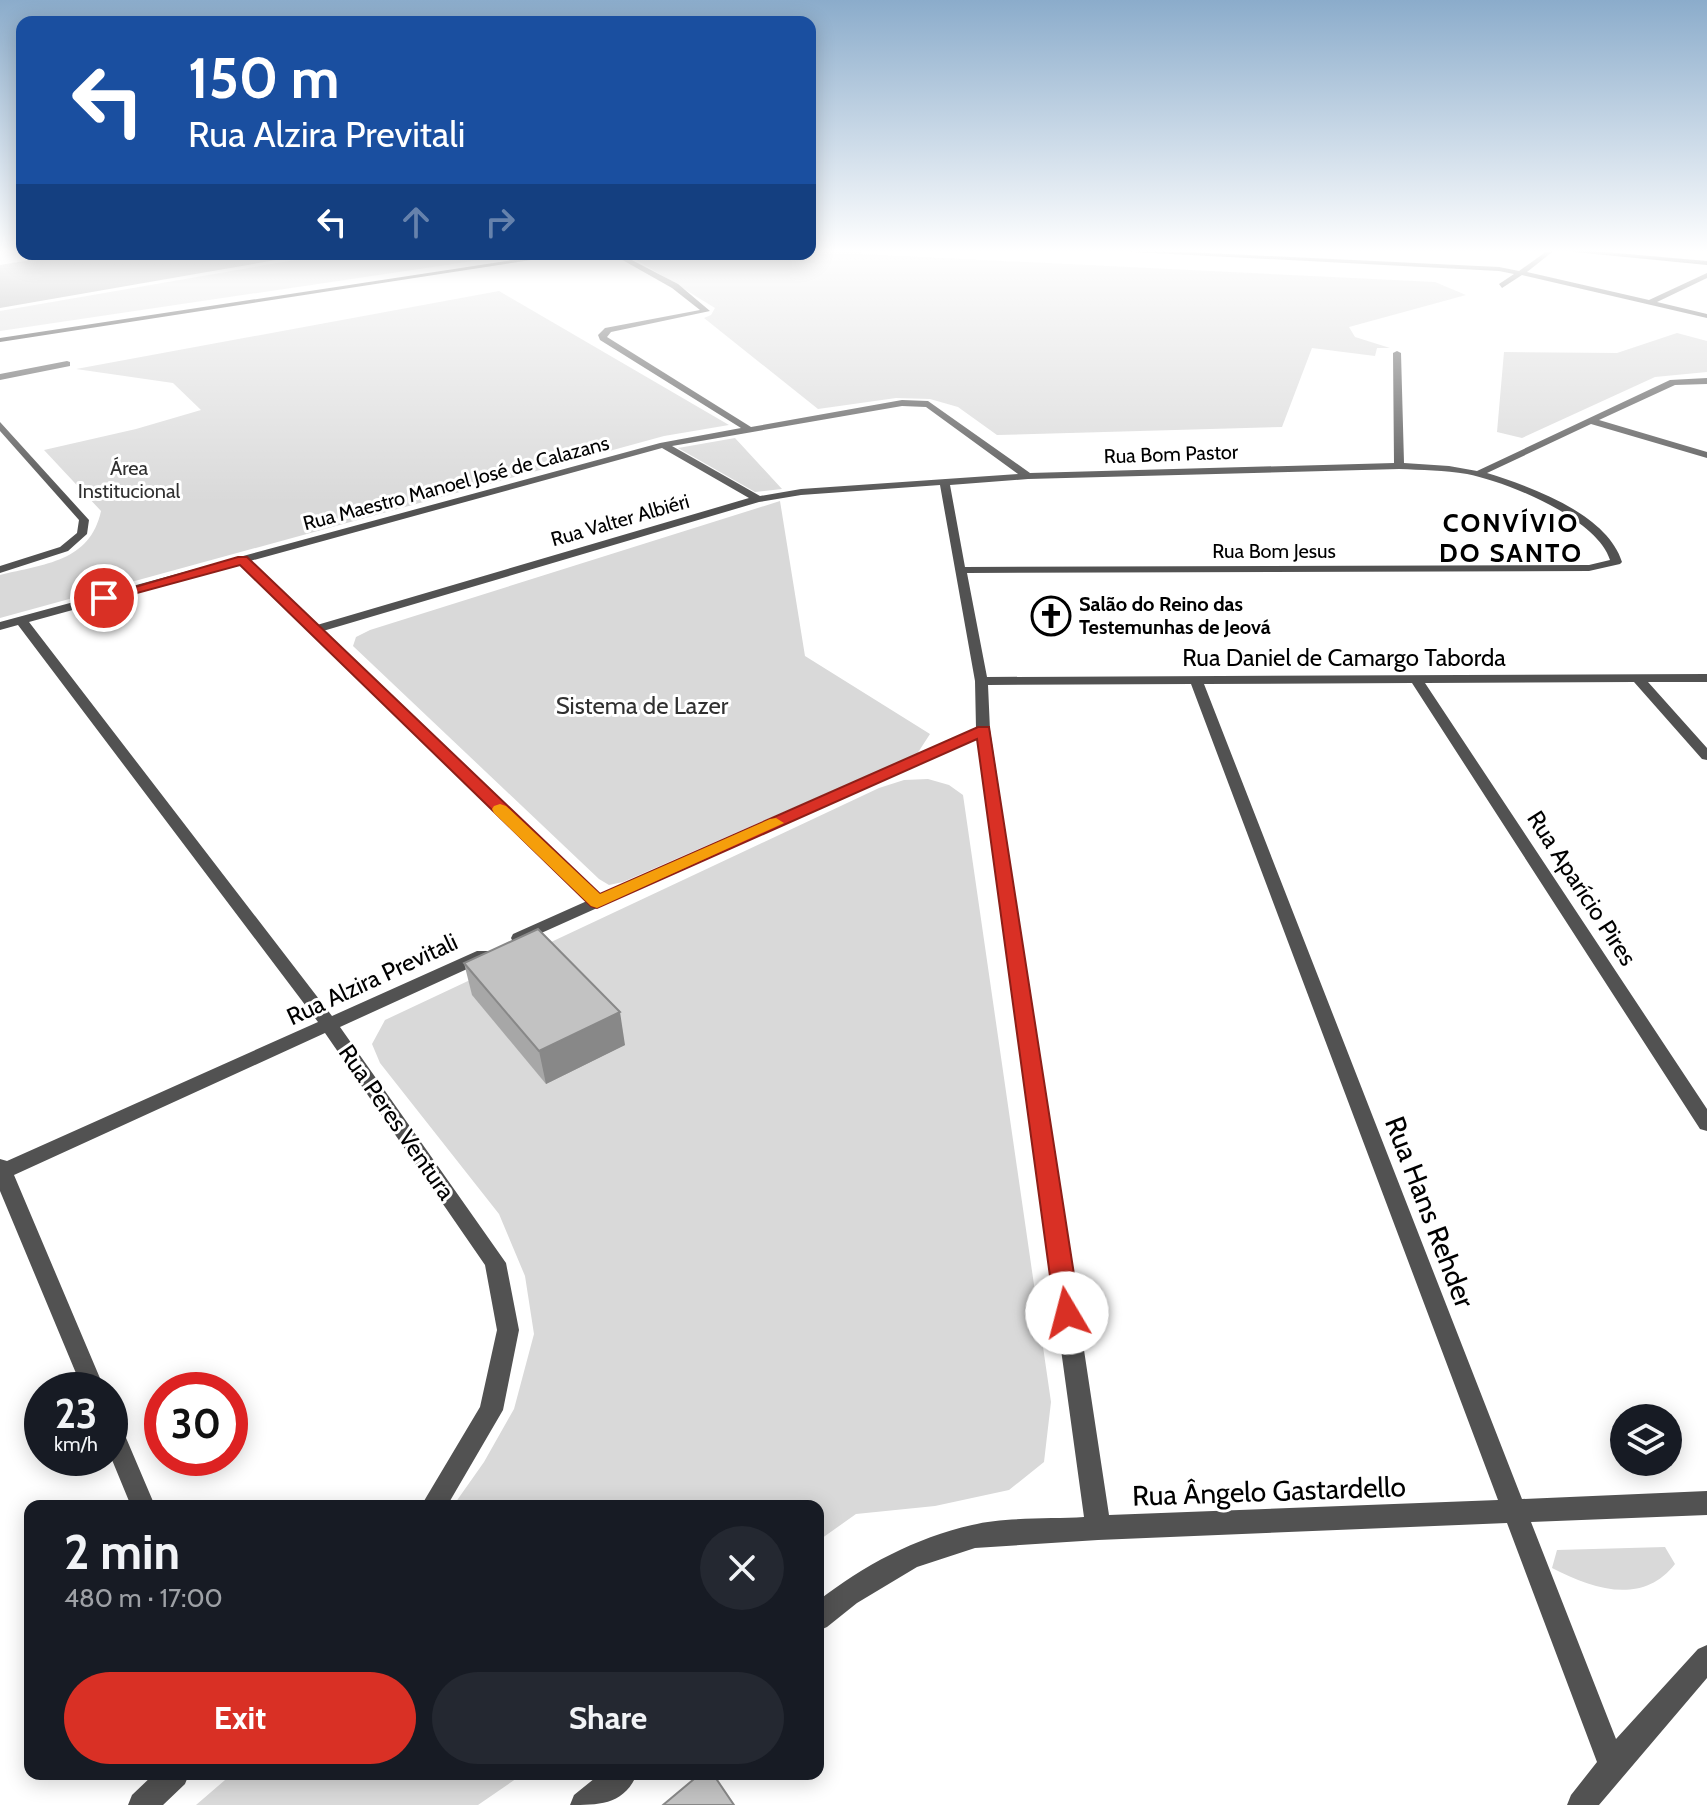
<!DOCTYPE html>
<html lang="en">
<head>
<meta charset="utf-8">
<style>
  :root { --surface:#171b24; --page:#242831; --text:#f1f3f6; --muted:#9ea1a6; --accent:#d93025 }
  body { margin:0; font-family:Cabin,sans-serif; background:var(--page); color:var(--text); height:100vh; display:flex; flex-direction:column; font-size:30px; white-space:nowrap }
  * { box-sizing:border-box; margin:0 }
  p { font-size:26px; color:var(--muted) }
  .icon { flex:none; width:44px; height:44px; fill:none; stroke:currentColor; stroke-width:2; stroke-linecap:round; stroke-linejoin:round }
  .map { position:relative; flex:1; overflow:hidden }
  .details { position:absolute; left:24px; top:1500px; width:800px; height:280px; display:flex; flex-direction:column; background:var(--surface); border-radius:16px; box-shadow:0 4px 20px #0003 }
  .details>* { flex:none }
  .guide { position:absolute; left:16px; top:16px; width:800px; height:244px; border-radius:16px; box-shadow:0 4px 20px #0003; background:#1a4fa0; color:#fff; overflow:hidden }
  .buttons { position:absolute; left:1610px; top:1404px; display:grid; gap:16px }
  .buttons a { display:grid; place-items:center; width:72px; height:72px; border-radius:50%; background:var(--surface); box-shadow:0 4px 20px #0003; font-size:40px }
  .speed { position:absolute; left:24px; top:1372px; display:flex; gap:16px; font-size:40px; font-weight:700; text-align:center }
  .speed>* { display:grid; place-content:center; width:104px; height:104px; border-radius:50%; background:var(--surface); box-shadow:0 4px 20px #0003; line-height:1 }
  .speed small { font-size:20px; font-weight:400 }
  .speed .limit { border:12px solid #d22; background:#fff; color:#111 }
  .pin { position:absolute; display:grid; place-items:center; width:68px; height:68px; color:#fff; margin:-34px; border:4px solid #fff; border-radius:50%; box-shadow:0 2px 8px #0007 }
  .me { position:absolute; width:88px; margin:-44px; rotate:352deg; stroke-linejoin:round; filter:drop-shadow(0 0 6px #0008) }
  .turn { display:flex; align-items:center; gap:28px; height:168px; padding:0 40px; font-size:36px }
  .turn .icon { width:104px; height:104px; stroke-width:2.5 }
  .turn b { display:block; font-size:56px; line-height:68px }
  .lanes { display:flex; align-items:center; height:76px; padding:0 40px; background:#0003; justify-content:center; gap:40px; direction:ltr }
  .lanes .off { opacity:.35 }
  .round { display:grid; place-items:center; flex:none; width:84px; height:84px; border-radius:42px; background:var(--page) }
  .summary { display:flex; align-items:center; justify-content:space-between; height:136px; padding:0 40px }
  h1 { font-size:48px; font-weight:700; line-height:60px }
  .primary-button { display:flex; gap:16px; margin-top:auto; padding:16px 40px }
  .primary-button a { flex:1; height:92px; border-radius:48px; background:var(--accent); color:#fff; font-size:32px; font-weight:700; line-height:92px; text-align:center }
  .primary-button a+a { background:var(--page); color:var(--text) }
  .map>svg:first-child { display:block }
  .green { fill:#d9d9d9 }
  .water { fill:#a0a0a0 }
  .lines { fill:none; stroke-linecap:round; stroke-linejoin:round }
  .street { fill:#525252; fill-rule:evenodd }
  .secondary { fill:#1f1f1f; fill-rule:evenodd }
  .wall { fill:#a7a7a7 }
  .shaded-wall { fill:#888 }
  .building { fill:#c2c2c2; stroke:#888; stroke-width:2 }
  .route { fill:#d93025; stroke:#8d1f18; stroke-width:2 }
  .slow { fill:#f59e0b }
  .labels { text-anchor:middle; dominant-baseline:central; stroke-width:6; stroke-linejoin:round; paint-order:stroke }
  .far-street-label { font-size:20px; fill:#000; stroke:#fff }
  .far-park-label { font-size:20px; fill:#303030; stroke:#fff }
  .far-poi-label { font-size:20px; font-weight:bold; fill:#000; stroke:#fff; text-anchor:start }
  .street-label { font-size:24px; fill:#000; stroke:#fff }
  .park-label { font-size:24px; fill:#303030; stroke:#fff }
  .far-district-label { font-size:26px; font-weight:bold; letter-spacing:2px; fill:#000; stroke:#fff }
  .near-street-label { font-size:28px; fill:#000; stroke:#fff }
</style>
</head>
<body>
<div class="map">
<svg width="1707" height="1805" viewBox="0 0 1707 1805">
  <rect width="100%" height="100%" fill="#fff"/>
  <path class="green" d="M810 249H863L861 254 1435 282 1466 295 1349 327 1355 337 1390 348H1377L1375 356 1312 348 1282 427 997 435 958 407 930 399 896 398 818 409 704 318 711 315 715 308 627 254H810Z
    M329 254H520L0 331V311Z
    M499 291 729 425 664 436 0 618V575C44 564 90 562 101 511L44 450 136 429 201 410 173 383 76 369Z
    M1677 333 1707 341V372L1655 377 1522 438 1497 432 1504 352 1617 353Z
    M735 438 782 489 755 492 678 448Z
    M780 501 805 656 930 734 917 754 623 882 609 885 599 879 353 646 356 637 370 630Z
    M928 779 949 785 963 795 1051 1402 1044 1462 1009 1490 935 1506 856 1514 818 1541V1506H453L484 1462 514 1409 534 1334 525 1276 499 1214 380 1063 372 1044 385 1020 879 788 904 780Z
    M1665 1547 1675 1564C1642 1606 1593 1589 1552 1568L1557 1550Z
    M232 1774H523L478 1805H196Z"/>
  <path class="water" d="M68 254H310L0 308V265Z"/>
  <g class="lines">
    <path class="street" d="M1075 249H1123L1499 267 1519 271 1550 249H1556L1527 272 1649 300 1707 273V278L1657 302 1707 314V318L1522 275 1502 288 1499 284 1514 274 1499 271Z
      M612 254H620L678 284 710 311 611 332 607 337 751 427 902 400 928 401 1030 473 1394 463 1393 353 1397 351 1401 353 1404 463 1449 466 1477 471 1670 380 1707 378V384L1675 385 1599 420 1707 452V458L1591 424 1487 473C1532 487 1607 514 1622 562L1620 564 1589 571 967 573 987 677 1707 674V682H1648L1707 748V760L1702 759 1634 682 1425 683 1707 1109V1131L1700 1129 1412 683 1204 684 1522 1499 1707 1491V1515L1531 1522 1616 1739 1698 1649 1707 1645V1678L1599 1805H1567L1571 1795 1597 1762 1507 1523 1098 1540 975 1548 917 1567 857 1603 827 1627 818 1631V1601C864 1565 915 1538 972 1525 1003 1517 1052 1519 1084 1517L977 738 519 943 513 942 511 938 513 934 587 901 240 564 29 622 332 1016 477 951H489L491 955 489 959 340 1027 506 1263 519 1330 503 1410 447 1506H421L480 1407 497 1330 485 1265 325 1033 14 1175 105 1390H83L0 1191V1159L7 1161 318 1022 18 625 0 630V622L660 443 741 428 600 340 598 335 605 328 700 310 672 288ZM902 406 926 407 1018 474 801 489 760 496 672 446ZM662 448 749 498 317 625 250 561ZM1399 469C1422 470 1444 470 1467 474 1507 482 1597 518 1610 560L1589 565 965 567 950 485 1028 479ZM940 485 975 681 976 728 600 896 323 631 759 502 801 495ZM1191 684 1498 1500 1109 1515 990 730 988 685Z
      M67 361 70 362V366L0 380V374Z
      M0 422 89 520 87 534 68 551 0 573V566L60 547 77 533 79 520 0 431Z
      M110 1416 118 1419 155 1506H131L110 1455Z
      M154 1774H189L185 1784 163 1805H128L132 1795Z
      M600 1774H637C624 1805 599 1805 570 1805L574 1795Z"/>
    <path class="secondary" d="M1544 249H1571L1707 261V265Z
      M553 254H570L0 342V338Z"/>
  </g>
  <path class="wall" d="M464 963 625 1045 546 1084 472 995Z"/>
  <path class="shaded-wall" d="M620 1012 625 1045 546 1084 539 1051Z"/>
  <path class="building" d="M538 929 620 1012 539 1051 464 963Z
    M700 1774H713L734 1805H663Z"/>
  <linearGradient id="sky" x2="0" y2="1"><stop stop-color="#8baccb"/><stop offset="0.5" stop-color="#fff"/><stop offset="1" stop-color="#fff" stop-opacity="0"/></linearGradient>
  <rect width="1707" height="502" fill="url(#sky)"/>
  <path class="route" d="M238 557H247L600 894 978 727H989L1080 1313 1076 1321 1067 1324 1058 1321 1055 1313 977 739 597 908 591 906 240 565 104 602 97 598Z"/>
  <path class="slow" d="M500 804 506 806 600 894 770 819 776 818 784 823 597 908 591 906 494 813 492 809 494 806Z"/>
  <defs>
    <symbol id="church-ring" viewBox="-11 -11 22 22"><circle r="9.5" fill="#fff" stroke="#000" stroke-width="1.5"/><path d="M-1.2-6h2.4v3.5h3.3v2.4h-3.3V6h-2.4V-.1h-3.3v-2.4h3.3Z" fill="#000"/></symbol>
  </defs>
  <g fill-rule="evenodd">
    <use href="#church-ring" x="1029" y="594" width="44" height="44"/>
  </g>
  <g class="labels">
    <g class="far-street-label">
      <text transform="translate(1171 454) rotate(-2)">Rua Bom Pastor</text>
      <text transform="translate(456 483) rotate(-15)">Rua Maestro Manoel José de Calazans</text>
      <text transform="translate(620 520) rotate(-16)">Rua Valter Albiéri</text>
      <text x="1274" y="551">Rua Bom Jesus</text>
    </g>
    <g class="far-park-label">
      <text x="129" y="468">Área<tspan x="129" dy="23">Institucional</tspan></text>
    </g>
    <g class="far-poi-label">
      <text x="1079" y="604">Salão do Reino das<tspan x="1079" dy="23">Testemunhas de Jeová</tspan></text>
    </g>
    <g class="street-label">
      <text x="1344" y="657">Rua Daniel de Camargo Taborda</text>
      <text transform="translate(1582 888) rotate(57)">Rua Aparício Pires</text>
      <text transform="translate(372 979) rotate(-25)">Rua Alzira Previtali</text>
      <text transform="translate(397 1122) rotate(55)">Rua Peres Ventura</text>
    </g>
    <g class="park-label">
      <text x="642" y="705">Sistema de Lazer</text>
    </g>
    <g class="far-district-label">
      <text x="1511" y="523">CONVÍVIO<tspan x="1511" dy="30">DO SANTO</tspan></text>
    </g>
    <g class="near-street-label">
      <text transform="translate(1430 1212) rotate(69)">Rua Hans Rehder</text>
      <text transform="translate(1269 1491) rotate(-2)">Rua Ângelo Gastardello</text>
    </g>
  </g>
</svg>
<div class="buttons">
<a><svg class="icon" aria-label="layers" viewBox="0 0 24 24"><path d="M12 4l9 5-9 5-9-5zM3 14l9 5 9-5"/></svg></a>
</div>
<div class="speed"><div>23<small>km/h</small></div><div class="limit">30</div></div>
<div class="pin" style="left:104px;top:598px;background:#d93025"><svg class="icon" aria-label="arrive" viewBox="0 0 24 24"><path d="M6 21V4h12l-3 4 3 4H6"/></svg></div>
<svg class="me" style="left:1067px;top:1313px" viewBox="-20 -20 40 40"><circle r="19" fill="#fff"/><path d="M0-13L10 11 0 6-10 11z" fill="#d93025"/></svg>
<div class="guide">
<div class="turn"><svg class="icon" aria-label="left" viewBox="0 0 24 24"><path d="M17 20v-9H6M10 6l-5 5 5 5"/></svg><div><b>150 m</b>Rua Alzira Previtali</div></div>
<div class="lanes"><svg class="icon" aria-label="left" viewBox="0 0 24 24"><path d="M17 20v-9H6M10 6l-5 5 5 5"/></svg><svg class="icon off" aria-label="ahead" viewBox="0 0 24 24"><path d="M12 20V5M6 11l6-6 6 6"/></svg><svg class="icon off" aria-label="right" viewBox="0 0 24 24"><path d="M7 20v-9h11M14 6l5 5-5 5"/></svg></div>
</div>
<section class="details">
<div class="summary"><div><h1>2 min</h1><p>480 m · 17:00</p></div><a class="round"><svg class="icon" aria-label="close" viewBox="0 0 24 24"><path d="M6 6l12 12M18 6L6 18"/></svg></a></div>
<div class="primary-button"><a>Exit</a><a>Share</a></div>
</section>
</div>
</body>
</html>
